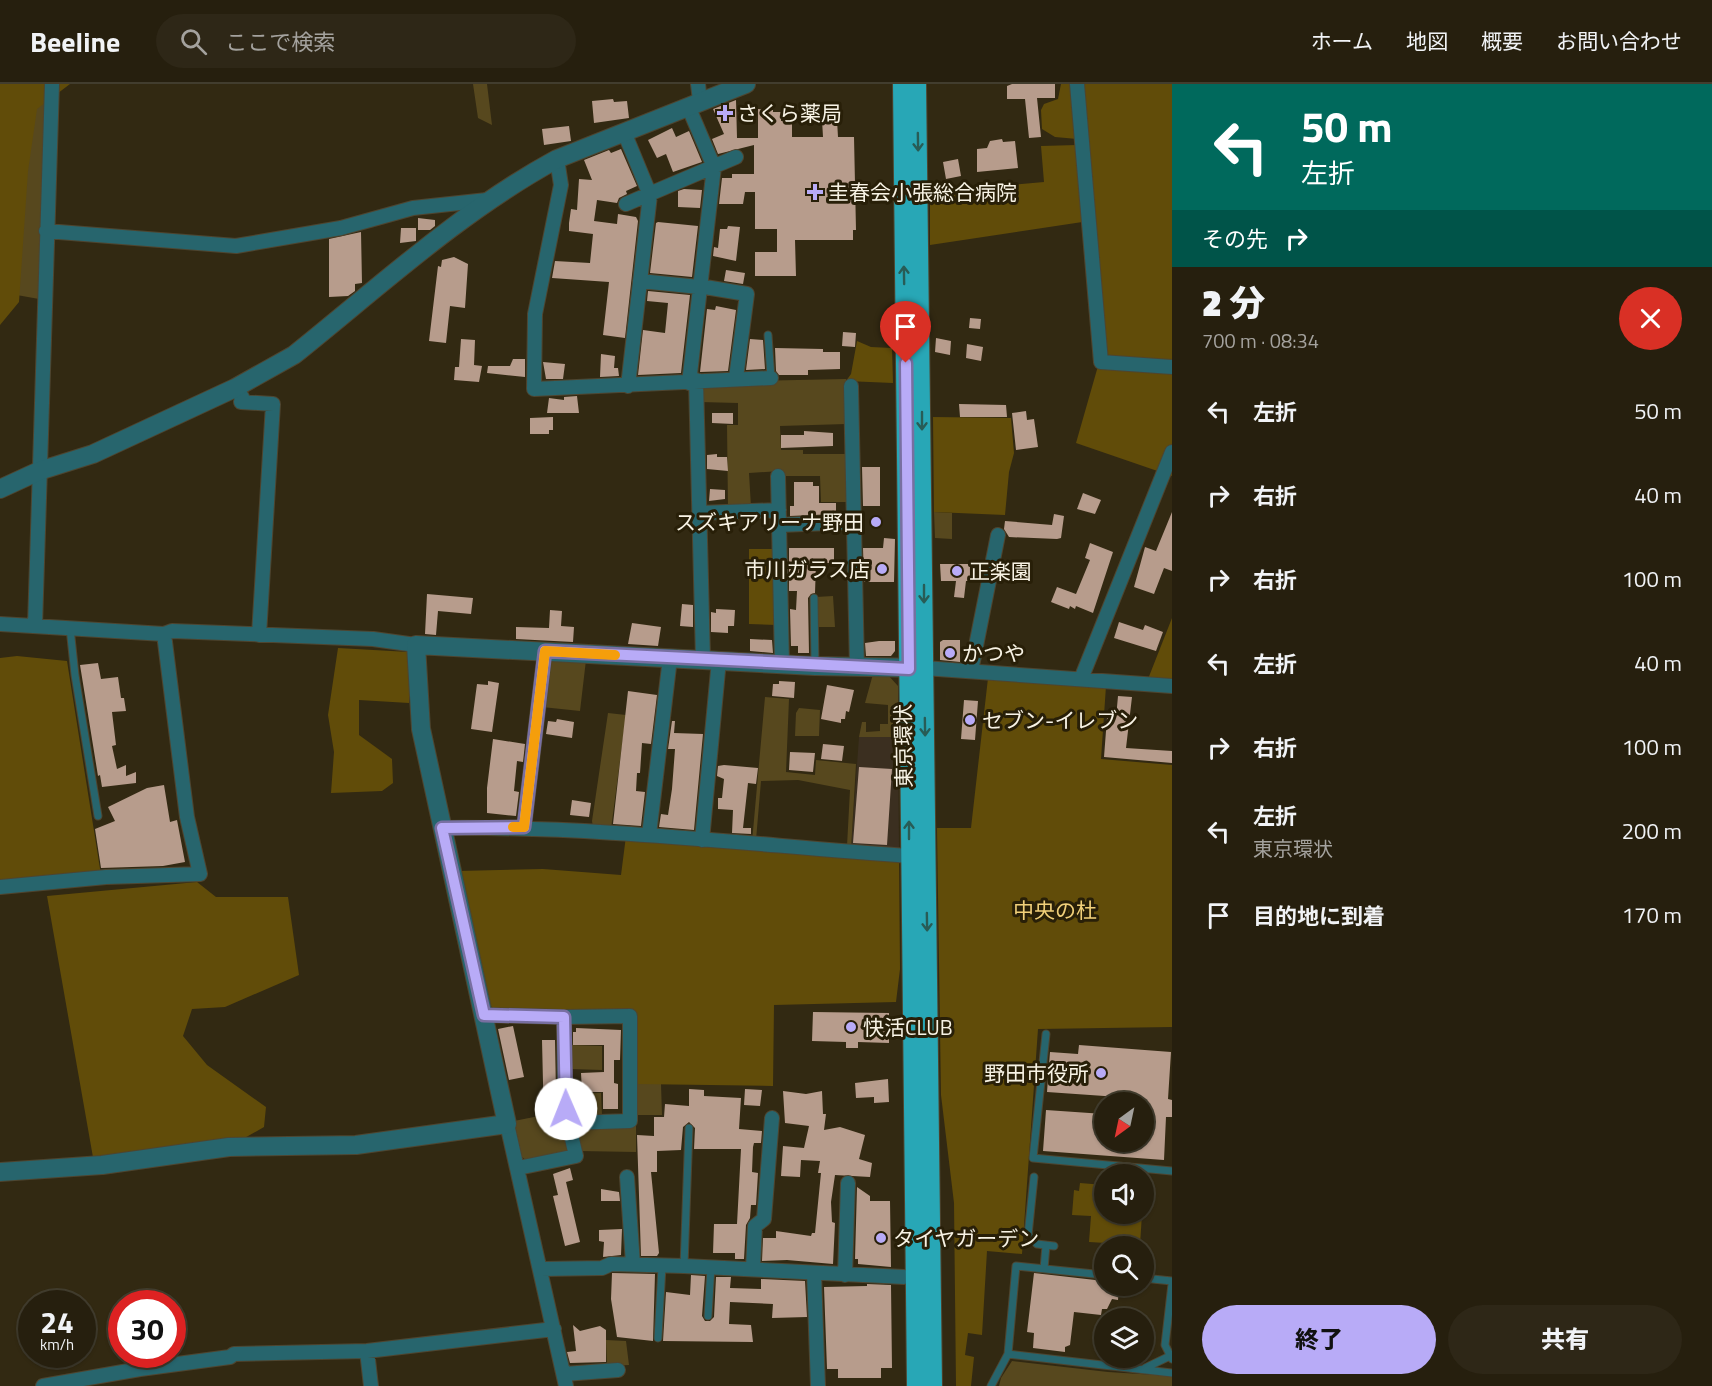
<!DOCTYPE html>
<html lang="ja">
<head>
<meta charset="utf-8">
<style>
  :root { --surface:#261f0e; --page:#2e2717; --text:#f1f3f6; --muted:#a4a29e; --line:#423d2e; --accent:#b8abf7 }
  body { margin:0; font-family:"Titillium Web","Noto Sans JP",sans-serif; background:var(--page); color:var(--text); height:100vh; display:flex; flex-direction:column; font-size:22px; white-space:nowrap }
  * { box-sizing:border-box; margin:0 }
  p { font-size:20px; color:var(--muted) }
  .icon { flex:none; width:33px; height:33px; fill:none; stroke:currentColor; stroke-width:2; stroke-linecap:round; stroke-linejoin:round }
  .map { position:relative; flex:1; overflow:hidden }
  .sheet { display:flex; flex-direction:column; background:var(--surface); width:540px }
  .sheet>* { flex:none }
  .top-card { background:#00695c; color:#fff; overflow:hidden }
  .needle { width:39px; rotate:213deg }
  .tools { position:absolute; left:1094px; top:1008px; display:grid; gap:12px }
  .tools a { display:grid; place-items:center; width:60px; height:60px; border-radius:50%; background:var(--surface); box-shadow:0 2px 4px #0004,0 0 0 2px var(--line); font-size:30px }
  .speed { position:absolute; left:18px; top:1206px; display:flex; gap:12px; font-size:30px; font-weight:700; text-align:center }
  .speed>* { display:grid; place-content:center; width:78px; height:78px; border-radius:50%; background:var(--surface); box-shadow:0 2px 4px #0004,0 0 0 2px var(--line); line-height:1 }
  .speed small { font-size:15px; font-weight:400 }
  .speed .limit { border:9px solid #d22; background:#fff; color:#111 }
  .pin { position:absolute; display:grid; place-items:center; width:51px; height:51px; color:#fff; margin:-62px -26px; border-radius:50% 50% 50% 0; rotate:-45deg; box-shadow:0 0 6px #0007 }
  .pin .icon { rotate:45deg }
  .me { position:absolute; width:66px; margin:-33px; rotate:359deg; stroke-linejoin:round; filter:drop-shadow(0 0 4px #0008) }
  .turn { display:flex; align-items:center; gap:21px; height:126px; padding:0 30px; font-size:27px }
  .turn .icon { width:78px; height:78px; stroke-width:2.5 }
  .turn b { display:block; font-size:42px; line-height:51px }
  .then { display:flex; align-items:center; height:57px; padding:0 30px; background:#0003; gap:12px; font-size:22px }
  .round { display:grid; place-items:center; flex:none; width:63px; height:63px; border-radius:32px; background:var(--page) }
  .summary { display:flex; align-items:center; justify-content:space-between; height:102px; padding:0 30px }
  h1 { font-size:36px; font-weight:800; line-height:45px }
  .action { display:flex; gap:12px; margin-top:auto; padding:12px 30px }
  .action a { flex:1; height:69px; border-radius:36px; background:var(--accent); color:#111; font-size:24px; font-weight:800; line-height:69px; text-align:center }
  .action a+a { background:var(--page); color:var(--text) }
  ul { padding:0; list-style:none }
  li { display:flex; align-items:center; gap:18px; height:84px; padding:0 30px }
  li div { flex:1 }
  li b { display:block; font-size:22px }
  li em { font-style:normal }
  header { display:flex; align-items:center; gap:36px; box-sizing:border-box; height:84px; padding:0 30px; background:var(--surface); border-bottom:2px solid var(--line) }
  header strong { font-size:28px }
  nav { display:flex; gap:33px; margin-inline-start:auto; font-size:21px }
  .search { width:420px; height:54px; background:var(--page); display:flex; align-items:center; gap:15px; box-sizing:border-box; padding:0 21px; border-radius:33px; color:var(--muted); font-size:22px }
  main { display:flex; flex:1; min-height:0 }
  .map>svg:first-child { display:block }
  .industrial { fill:#3b2f20 }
  .green { fill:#57481e; fill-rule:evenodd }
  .forest { fill:#614c09 }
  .building { fill:#b79c8c }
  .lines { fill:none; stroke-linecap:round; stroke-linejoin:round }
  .service-casing { stroke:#4e4530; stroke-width:9 }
  .minor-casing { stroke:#4e4530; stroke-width:16 }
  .tertiary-casing { stroke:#4e4530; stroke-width:20 }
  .trunk-casing { stroke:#4e4530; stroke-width:20 }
  .service { stroke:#27656d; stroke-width:7 }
  .minor { stroke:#27656d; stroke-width:14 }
  .tertiary { stroke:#27656d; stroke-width:18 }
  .trunk { stroke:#28a7b6; stroke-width:18 }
  .oneway { stroke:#285c56 }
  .route-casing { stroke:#786fa1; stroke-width:15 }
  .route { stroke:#b8abf7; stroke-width:10 }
  .slow { stroke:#f59e0b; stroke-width:10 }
  .poi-dot { fill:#b8abf7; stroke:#281f08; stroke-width:2 }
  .labels { text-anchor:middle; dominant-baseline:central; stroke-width:6; stroke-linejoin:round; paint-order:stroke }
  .poi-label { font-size:21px; fill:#f8f3e5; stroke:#281f08; text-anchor:start }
  .street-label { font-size:21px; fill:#f8f3e5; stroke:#281f08 }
  .park-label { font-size:21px; fill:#f0cf79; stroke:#281f08 }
</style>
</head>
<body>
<header>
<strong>Beeline</strong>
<div class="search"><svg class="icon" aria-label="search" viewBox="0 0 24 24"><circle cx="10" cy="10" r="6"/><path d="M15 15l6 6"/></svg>ここで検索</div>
<nav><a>ホーム</a><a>地図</a><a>概要</a><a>お問い合わせ</a></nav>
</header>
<main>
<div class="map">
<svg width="1172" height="1302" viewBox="0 0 1172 1302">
  <rect width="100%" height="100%" fill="#322912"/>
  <path class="industrial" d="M859 653H898L899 768 851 765Z"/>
  <path class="green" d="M0 0H50L39 215 0 208Z
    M473 0H487L492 41 478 34Z
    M846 295V340L780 342 781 366H803V370H847V418H821L820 392H781L780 387 749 389 751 423 728 424 727 341H738V319L700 318V305L705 298Z
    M934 428 952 429V455L935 454Z
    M833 512 835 543H816V513Z
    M586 576 580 627 542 623 546 577Z
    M873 590 888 591 898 602V653H859L862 638H866V648L880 647V640H888V621L865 619Z
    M765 613 789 615 786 688 815 691 816 676 856 680 851 765 752 758ZM798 696 850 706 847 762 756 756 761 697Z
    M799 624 820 626 819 652H795L796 629Z
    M608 629 626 631 611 745 593 743 592 737Z
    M570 961 602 962V986L570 985Z
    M636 1000H661L662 1031H636Z
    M601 1009 602 1032 576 1033 572 1030 570 1010Z
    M539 1032 543 1045 564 1041 569 1063 566 1069 527 1077 522 1073 514 1037Z
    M636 1042V1068L579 1067 575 1048 579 1043Z
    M606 1256 626 1257 629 1281 607 1282Z
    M1012 1277 1108 1288 1172 1292V1302H999L1001 1294Z"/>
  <path class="forest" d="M0 0H70L37 25 28 87 19 218 0 241Z
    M1061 0H1073L1077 55 1055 53 1042 45 1041 26 1044 20 1058 15Z
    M1080 0H1172V392L1076 359 1098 282 1089 137 930 161V108L1044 98 1041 62 1077 61Z
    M857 257 871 263 892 264 893 299 846 297 851 290Z
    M933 333 1011 334 1014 369 1009 388 1005 431 934 428Z
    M749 465H776L777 541 749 540Z
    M1172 534V596L1148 595Z
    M338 564 409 568V619L359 616V651L392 675 393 699 382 707 331 709 334 668 328 631Z
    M17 572 67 577 101 791 0 799V574Z
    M988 594 1106 602 1101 675 1172 681V943L1038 945 1022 1170 987 1167 982 1251 968 1249 965 1271 974 1273 971 1302H956L954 1119 941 1011 937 744H971Z
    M626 752 899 774 900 885 896 918 774 921 773 1002 636 1000 634 927 495 926 489 920 458 787 543 785 621 791Z
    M197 798 216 813H288L299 891 225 923 192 925 183 952 207 981 266 1023 264 1043 234 1060 94 1079 47 812Z
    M1080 1099 1104 1101V1130H1142L1140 1161 1089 1158 1091 1132 1072 1131 1074 1106 1079 1107Z"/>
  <path class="building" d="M1012 0H1055V14H1037L1041 53 1029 54 1025 15H1007V2Z
    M613 15 614 18 627 17 629 34 594 39 592 17Z
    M736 16 737 54H758V25L773 26V28H781V37H792V53H823L822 36H837L838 53H854L856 146H853V156H795L796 192H755V168H777V145H755V108H745L743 120H719L722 94H732V90H754V61L718 70 712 55 724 50 713 25Z
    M569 42 571 57 544 61 542 45Z
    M672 44 676 53 689 47 702 78 673 88 666 70 657 74 648 56Z
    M1002 55 1003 58 1015 57 1018 84 977 88V65L987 64 990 57Z
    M621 65 637 102 626 107 627 110 619 114 617 119 597 116 594 137 617 140 618 130 636 133 638 137 625 254 603 251 609 198 552 194 555 177 590 179 593 150 569 147V139L571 125 577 126 579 95 592 96 584 76 609 66 611 69Z
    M958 75 961 92 946 95 943 78Z
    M684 105 702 106 700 124 678 123V107Z
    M418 134 435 136V142L430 146H418Z
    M658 138 698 142 692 193 650 189 656 139Z
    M728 142 740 143 736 177 713 172 714 163 718 164 720 145H727Z
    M401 144H416V157L400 159Z
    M361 148 362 199 355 200V207L348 212 329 213V155Z
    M454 173 468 180 465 224 450 222 446 259 429 257 438 182 441 183 442 176Z
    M726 186 745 189 743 200 724 197Z
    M648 207 690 211 681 289 638 291 643 246 665 249 668 219 647 217Z
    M716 222 736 226 728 287 700 288 707 225 715 226Z
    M970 234 981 235 980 245 969 244Z
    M843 248 856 249 855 263 842 262Z
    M936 254 951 257 950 271 935 268Z
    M461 255 475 256 474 281 482 282 479 298 454 296 455 283H459Z
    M750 255 763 256 765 285 746 286Z
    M967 260 983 263 981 277 966 274Z
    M775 264 823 265V268H840V285L808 286V291H779L776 287Z
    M601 270 615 272 614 284H618L619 292 600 293Z
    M513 275H525V293L487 289 488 282H510Z
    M543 278 565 280 563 295H546Z
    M577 312 579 329H547L549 314 564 316V313Z
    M959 320 1006 321 1007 333H960Z
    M1026 327 1027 336 1034 335 1038 363 1016 366 1012 329Z
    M712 329H733V340L712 339Z
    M553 333V346H549V350H530V334Z
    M804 347 833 349V362L781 364V351H804Z
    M717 370V373H727L728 387 707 385V371Z
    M862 383H880V422H863Z
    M794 398H813V402H819V419H836V430L790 432V422H794Z
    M710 405 725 406V415L709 417Z
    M1083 409 1101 416 1095 430 1077 425Z
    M1172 428V487L1164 484 1154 510 1134 503 1145 463 1156 467Z
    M1054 430 1064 432 1061 454 1057 455 1009 453 1004 445 1005 437 1052 441Z
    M884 454 895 455 894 498H864L863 464H883Z
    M1090 459 1113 468 1093 529 1076 522 1075 525 1070 522 1069 525 1051 518 1057 503 1076 510 1090 476 1085 474Z
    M789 464H834V479H816L815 509 811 510 808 514 809 569H798V562H791L790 525 796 526 797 507H789Z
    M940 480H970V497H966L964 514 954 513 956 497H941Z
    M427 510 473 514 471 530 438 527 436 551 425 550Z
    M682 520 693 521V543L680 542Z
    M716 525 735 526 734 542H728V549L711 548V528L716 529Z
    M550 526 562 527 561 542 574 543 573 558 516 555V543L549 544Z
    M1119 538 1143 546 1145 541 1163 548 1156 567 1114 554Z
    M632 539 661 543 658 562 628 560Z
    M750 555 772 556 773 569 750 567Z
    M943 556H960V578L940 576V558Z
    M879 557H895V567L891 572H866L865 559Z
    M98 579 101 595 118 593 121 614H124L126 627 112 628 116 661 112 662 117 685 126 681V692L136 688V699L102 703 100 691 98 692 80 581Z
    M488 597 499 599 492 648 471 645 477 600 488 601Z
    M779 597 795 598 794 614 772 612 773 600H779Z
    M827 601 854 606 849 628 846 627 845 635H841V639L821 635Z
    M628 607 657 611 651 660 642 659 640 689H637L636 707 645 708 641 742 613 740Z
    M1118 612 1132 613 1126 664 1172 667V679L1104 673 1107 634H1116Z
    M964 616 978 617 975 656 961 655Z
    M557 635 574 638 572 654 546 650 548 637 556 638Z
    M672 637H675L674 649 703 650 694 746 659 743 661 730 668 731 672 705 675 665H668Z
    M493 655 525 660 523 678 517 677 514 707 519 708 516 732 487 729V704Z
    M823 660 844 662 842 677 821 675Z
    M790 668 815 669 813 688 789 686Z
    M724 681 758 684 756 700 748 699 743 744H751V750L732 749 733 726 718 725V714H722L724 695 717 692 718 682Z
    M859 683 892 685 887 761 853 759Z
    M164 701 170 738 177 736 185 778 163 782 101 784 95 745 115 737 108 723 147 704Z
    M572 716 591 719 589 733 570 731Z
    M813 928 889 929V959L858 958V964H846V958L812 957Z
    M513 942 524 993 509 996 498 945Z
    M576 944 621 946 620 976H614V999L618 1000V1025H603V1008H582L581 989 604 988V961H573V948H576Z
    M542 956H555L556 1009 553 1008 559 1039 544 1042Z
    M1079 961 1171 968 1168 1015 1172 1016V1033H1166L1164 1076 1043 1067 1046 1026 1104 1030V1058H1143V1018H1133V1014L1047 1008 1050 968 1078 970Z
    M888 995 889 1018 874 1019V1013L856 1014 855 999Z
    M689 1005 704 1006V1012L741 1014 739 1045 762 1047 761 1059H754L753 1063 752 1088 758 1089 756 1121H751L750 1134 746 1141 744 1175H735V1169H713L714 1140H737L741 1065H694L695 1044 689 1038 683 1043 681 1066 657 1067V1088H651L659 1169 657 1172H641L637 1051 654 1052V1033H664L665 1020 689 1022Z
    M745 1005 762 1006 760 1022 744 1021Z
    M783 1007 806 1010 822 1007 823 1030H826L824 1046 840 1043 865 1051 859 1075 872 1079 870 1093 835 1091 831 1118 832 1138 835 1139 833 1180 787 1176 762 1177 763 1154H776V1147L811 1152 812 1149H815L821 1089H818L820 1077 801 1076 800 1093 781 1092 783 1062 804 1064 809 1042 785 1039Z
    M570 1084 573 1096 566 1098 580 1158 565 1162 553 1112 558 1111 553 1090Z
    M857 1103 870 1112V1117H890L891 1183 858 1180V1175H855Z
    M601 1105 619 1108 620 1117H601Z
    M622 1145 621 1171 603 1173 604 1158 599 1157V1146Z
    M612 1189 655 1190 653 1257 617 1253 611 1215Z
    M1034 1189 1104 1197V1202H1119L1118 1216 1112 1215 1107 1225H1102L1101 1231 1074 1228 1070 1261 1065 1263V1268L1033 1264 1034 1249 1027 1248Z
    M691 1191 705 1192 702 1232 705 1237H710L714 1233 716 1193H731L730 1204 761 1205V1195L805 1197 807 1233 772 1234 773 1220 730 1218 729 1240 751 1241 753 1258 663 1257 666 1208 690 1211Z
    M867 1200 891 1201 892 1284H881V1294H838V1285H827L824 1203 867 1202Z
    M573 1241 580 1247 600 1242 606 1246V1278L570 1279 567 1268 576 1267Z"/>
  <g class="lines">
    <defs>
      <path id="service" d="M768 251 771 294
        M814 514 815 582
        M70 544 75 591 98 732
        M1046 950 1033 1074 1172 1087
        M1034 1093 1028 1151 1037 1160 1054 1162
        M684 1182 689 1044
        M1044 1185 1046 1161
        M1143 1194 1172 1197
        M1172 1200 1165 1261 1172 1275
        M708 1232 711 1183
        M658 1254 662 1182
        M1008 1270 1172 1289
        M1145 1284 1172 1271
        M991 1302 1008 1270 1016 1182 1104 1191"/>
      <path id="minor" d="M698 0 700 17
        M1077 0 1101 278 1172 283
        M688 22 714 83 689 299
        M624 48 650 111 628 302
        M557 75 561 101 535 230 534 305 771 294
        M626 120 736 73
        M46 147 236 162 341 144 413 124 487 116
        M640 197 699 203
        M699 202 747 210 736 294
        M696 296 703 575
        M851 302 857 583
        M235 304 242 313 241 318 273 320 259 551
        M778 392 782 580
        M700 429 779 426
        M779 441 854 438
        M0 540 164 550 187 733 200 790 106 793 0 803
        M35 542 52 0
        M164 550 172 547 373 555 416 561
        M924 584 1172 602
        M971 587 998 451
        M1081 595 1172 368
        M524 743 545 567
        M442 744C599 742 753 761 909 772
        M649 751 670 574
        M702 756 719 576
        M484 931 564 933 630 932V1037L569 1039
        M507 1040 566 1302
        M518 1084 576 1072 565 1025 564 933
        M627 1093 633 1180
        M753 1184 755 1142 764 1135 772 1034
        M541 1185 602 1184 611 1180 684 1182 904 1193
        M814 1189 818 1302
        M845 1191 848 1099
        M367 1267 371 1302
        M564 1290 618 1286
        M43 1302 140 1285 230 1273 234 1270 367 1267 554 1245"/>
      <path id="tertiary" d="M0 405 39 387 93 370 235 304 294 271C379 203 461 127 557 75L746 0
        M0 1088 102 1081 229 1063 356 1061 507 1040 421 645 416 561 815 582 922 584"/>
      <path id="trunk" d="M902 0 916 1302
        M917 0 933 1302"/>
    </defs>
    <use href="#service" class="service-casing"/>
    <use href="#minor" class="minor-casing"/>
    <use href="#tertiary" class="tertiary-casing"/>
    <use href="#trunk" class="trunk-casing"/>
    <use href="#service" class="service"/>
    <use href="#minor" class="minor"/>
    <use href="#tertiary" class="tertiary"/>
    <use href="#trunk" class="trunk"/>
  </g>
  <defs><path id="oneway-shaft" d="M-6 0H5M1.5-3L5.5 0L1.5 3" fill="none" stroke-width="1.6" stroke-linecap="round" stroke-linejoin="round" transform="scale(1.5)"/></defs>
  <g class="oneway">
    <use href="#oneway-shaft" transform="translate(918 58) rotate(89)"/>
    <use href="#oneway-shaft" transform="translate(904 191) rotate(-91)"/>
    <use href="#oneway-shaft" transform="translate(922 337) rotate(90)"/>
    <use href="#oneway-shaft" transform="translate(924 510) rotate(90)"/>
    <use href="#oneway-shaft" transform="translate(925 643) rotate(89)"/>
    <use href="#oneway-shaft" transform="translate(909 746) rotate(-90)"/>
    <use href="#oneway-shaft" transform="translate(927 838) rotate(89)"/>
  </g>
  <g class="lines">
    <defs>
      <path id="route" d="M566 1025 564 933 484 931 442 744 524 743 545 567 909 585 906 279"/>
    </defs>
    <use href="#route" class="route-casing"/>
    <use href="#route" class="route"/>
    <path class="slow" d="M513 743H524L545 567 615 571"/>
  </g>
  <g class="poi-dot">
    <path d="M722 20h6v6h6v6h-6v6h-6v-6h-6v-6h6z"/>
    <path d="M812 99h6v6h6v6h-6v6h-6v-6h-6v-6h6z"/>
    <circle cx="876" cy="438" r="6"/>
    <circle cx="882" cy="485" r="6"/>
    <circle cx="957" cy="487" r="6"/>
    <circle cx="950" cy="569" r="6"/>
    <circle cx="970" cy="636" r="6"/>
    <circle cx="851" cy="943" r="6"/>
    <circle cx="1101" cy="989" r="6"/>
    <circle cx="881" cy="1154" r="6"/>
  </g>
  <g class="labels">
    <g class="poi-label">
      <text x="737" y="29">さくら薬局</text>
      <text x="828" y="108">圭春会小張総合病院</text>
      <text x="864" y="438" text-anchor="end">スズキアリーナ野田</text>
      <text x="870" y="485" text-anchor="end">市川ガラス店</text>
      <text x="969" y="487">正楽園</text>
      <text x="962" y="569">かつや</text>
      <text x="982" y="636">セブン-イレブン</text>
      <text x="863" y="943">快活CLUB</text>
      <text x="1089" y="989" text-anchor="end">野田市役所</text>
      <text x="893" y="1154">タイヤガーデン</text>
    </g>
    <g class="street-label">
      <text transform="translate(903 662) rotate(-91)">東京環状</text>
    </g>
    <g class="park-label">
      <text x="1055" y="826">中央の杜</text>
    </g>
  </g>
</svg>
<div class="tools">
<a><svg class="needle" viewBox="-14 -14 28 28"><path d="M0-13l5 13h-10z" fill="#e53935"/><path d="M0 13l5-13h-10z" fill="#a4a29e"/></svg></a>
<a><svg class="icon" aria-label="sound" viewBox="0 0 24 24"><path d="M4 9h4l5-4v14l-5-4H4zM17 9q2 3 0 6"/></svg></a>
<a><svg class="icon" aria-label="search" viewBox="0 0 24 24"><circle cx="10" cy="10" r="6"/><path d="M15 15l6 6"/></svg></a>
<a><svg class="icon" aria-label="layers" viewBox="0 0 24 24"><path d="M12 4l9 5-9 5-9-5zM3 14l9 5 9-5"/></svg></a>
</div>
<div class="speed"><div>24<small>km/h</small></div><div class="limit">30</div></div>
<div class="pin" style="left:906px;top:279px;background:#d93025"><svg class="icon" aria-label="arrive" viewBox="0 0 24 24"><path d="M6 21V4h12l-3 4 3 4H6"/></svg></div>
<svg class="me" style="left:566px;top:1025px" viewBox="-20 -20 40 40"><circle r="19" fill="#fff"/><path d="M0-13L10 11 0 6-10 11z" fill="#b8abf7"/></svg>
</div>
<section class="sheet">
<div class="top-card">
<div class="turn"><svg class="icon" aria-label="left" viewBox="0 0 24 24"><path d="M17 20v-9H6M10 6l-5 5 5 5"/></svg><div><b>50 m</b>左折</div></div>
<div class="then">その先<svg class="icon" aria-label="right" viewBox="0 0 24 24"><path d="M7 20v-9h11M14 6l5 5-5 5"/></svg></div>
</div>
<div class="summary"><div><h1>2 分</h1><p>700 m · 08:34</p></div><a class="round" style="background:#d93025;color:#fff"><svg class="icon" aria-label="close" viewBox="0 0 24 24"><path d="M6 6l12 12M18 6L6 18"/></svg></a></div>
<ul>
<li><svg class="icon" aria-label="left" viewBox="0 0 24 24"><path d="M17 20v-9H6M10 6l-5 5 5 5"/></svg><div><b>左折</b></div><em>50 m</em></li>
<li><svg class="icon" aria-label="right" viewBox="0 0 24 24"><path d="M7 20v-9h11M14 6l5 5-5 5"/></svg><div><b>右折</b></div><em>40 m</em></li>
<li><svg class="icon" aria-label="right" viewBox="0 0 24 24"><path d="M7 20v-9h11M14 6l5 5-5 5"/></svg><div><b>右折</b></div><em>100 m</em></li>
<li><svg class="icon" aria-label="left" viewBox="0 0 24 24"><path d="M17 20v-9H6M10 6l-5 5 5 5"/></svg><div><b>左折</b></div><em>40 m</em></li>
<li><svg class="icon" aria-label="right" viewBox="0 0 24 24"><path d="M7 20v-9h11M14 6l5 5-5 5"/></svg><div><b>右折</b></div><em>100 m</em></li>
<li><svg class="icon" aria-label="left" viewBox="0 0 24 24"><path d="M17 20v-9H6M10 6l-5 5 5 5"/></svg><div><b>左折</b><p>東京環状</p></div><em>200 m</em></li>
<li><svg class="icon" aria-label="arrive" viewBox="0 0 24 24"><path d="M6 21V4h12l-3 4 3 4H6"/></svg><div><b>目的地に到着</b></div><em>170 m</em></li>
</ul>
<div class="action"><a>終了</a><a>共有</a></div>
</section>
</main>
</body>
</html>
